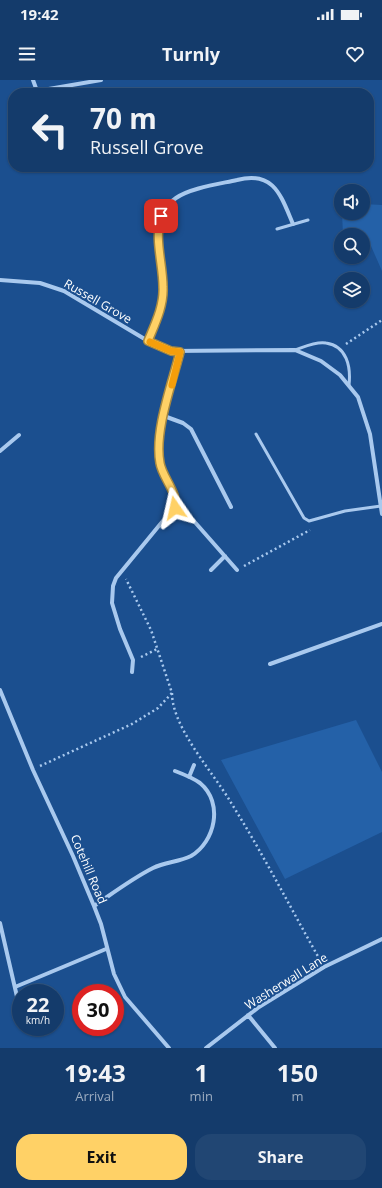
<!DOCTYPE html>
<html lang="en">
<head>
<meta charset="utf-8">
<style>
  :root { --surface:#143b6b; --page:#214673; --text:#f1f3f6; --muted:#9dadc1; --line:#33557e; --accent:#ffd166 }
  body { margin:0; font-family:"Open Sans",sans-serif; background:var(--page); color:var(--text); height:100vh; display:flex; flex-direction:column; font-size:15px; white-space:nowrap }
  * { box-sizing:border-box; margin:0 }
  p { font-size:13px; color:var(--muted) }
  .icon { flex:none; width:22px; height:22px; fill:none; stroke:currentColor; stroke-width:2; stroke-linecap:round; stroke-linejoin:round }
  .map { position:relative; height:968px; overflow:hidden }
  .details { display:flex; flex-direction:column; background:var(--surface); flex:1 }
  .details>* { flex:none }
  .top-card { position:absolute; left:8px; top:8px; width:366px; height:84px; border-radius:16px; box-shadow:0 1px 3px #0004,0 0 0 1px var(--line); background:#143b6b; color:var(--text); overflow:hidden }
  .tools { position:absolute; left:334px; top:104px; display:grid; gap:8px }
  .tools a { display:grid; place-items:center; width:36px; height:36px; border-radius:50%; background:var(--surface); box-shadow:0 1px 3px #0004,0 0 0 1px var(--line); font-size:20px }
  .speed { position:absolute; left:12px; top:904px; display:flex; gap:8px; font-size:20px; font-weight:700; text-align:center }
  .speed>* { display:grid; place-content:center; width:52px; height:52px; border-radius:50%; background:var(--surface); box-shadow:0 1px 3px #0004,0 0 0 1px var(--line); line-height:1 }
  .speed small { font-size:10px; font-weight:400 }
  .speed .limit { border:6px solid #d22; background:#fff; color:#111 }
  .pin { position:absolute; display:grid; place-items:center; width:34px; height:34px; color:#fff; margin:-17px; border-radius:8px; box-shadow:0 2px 6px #0006 }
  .me { position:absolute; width:44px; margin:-22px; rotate:349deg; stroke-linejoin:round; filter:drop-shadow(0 0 3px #0008) }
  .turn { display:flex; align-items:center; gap:14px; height:84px; padding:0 16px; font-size:18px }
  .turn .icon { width:52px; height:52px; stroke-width:2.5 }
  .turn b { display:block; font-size:28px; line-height:34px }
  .eta { display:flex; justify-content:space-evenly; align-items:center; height:68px; text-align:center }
  .eta b { font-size:24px; font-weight:700; line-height:28px }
  .primary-button { display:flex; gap:8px; margin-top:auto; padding:8px 16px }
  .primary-button a { flex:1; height:46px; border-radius:16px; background:var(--accent); color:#111; font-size:16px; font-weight:700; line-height:46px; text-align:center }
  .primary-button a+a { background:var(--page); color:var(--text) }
  .status { display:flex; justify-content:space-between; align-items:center; height:28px; padding:0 20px; background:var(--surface); direction:ltr }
  .status svg { height:11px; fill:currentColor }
  header { display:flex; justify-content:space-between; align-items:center; height:52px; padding:0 16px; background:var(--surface); font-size:18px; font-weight:700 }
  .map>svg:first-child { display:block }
  .green { fill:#2461a8 }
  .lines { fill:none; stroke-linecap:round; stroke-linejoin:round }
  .path { stroke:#a9c9ee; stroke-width:2.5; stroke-dasharray:2 3; stroke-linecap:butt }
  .service { stroke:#a9c9ee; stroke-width:3 }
  .minor { stroke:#a9c9ee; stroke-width:4 }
  .route-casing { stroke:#a68842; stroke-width:10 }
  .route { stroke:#ffd166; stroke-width:7 }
  .slow { stroke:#f59e0b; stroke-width:7 }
  .labels { text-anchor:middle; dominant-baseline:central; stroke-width:4; stroke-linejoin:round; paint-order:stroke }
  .street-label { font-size:12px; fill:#fff; stroke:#1b4f8f }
</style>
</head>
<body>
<div class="status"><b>19:42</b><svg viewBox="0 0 49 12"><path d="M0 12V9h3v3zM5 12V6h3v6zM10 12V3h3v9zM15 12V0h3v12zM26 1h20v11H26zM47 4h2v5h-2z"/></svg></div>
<header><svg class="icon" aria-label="menu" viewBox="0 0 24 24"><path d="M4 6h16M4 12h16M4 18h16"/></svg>Turnly<svg class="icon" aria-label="heart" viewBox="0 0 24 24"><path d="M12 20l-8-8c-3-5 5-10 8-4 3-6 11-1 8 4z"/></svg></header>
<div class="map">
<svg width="382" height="968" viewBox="0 0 382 968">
  <rect width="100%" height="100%" fill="#1b4f8f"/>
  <path class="green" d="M363 124 382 125V191L371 166 363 167V155H343L342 133H363Z
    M356 640 382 692V752L285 799 221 680Z"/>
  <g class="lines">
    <path class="path" d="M346 264 382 240
      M244 486 310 450
      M141 577 157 569
      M172 613C172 647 212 691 230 721 262 772 290 827 320 880
      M40 686 132 644 158 628 172 613 151 550 126 499"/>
    <path class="service" d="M277 149 308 140
      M295 270C304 267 316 261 326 263 347 266 351 287 349 305
      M256 354 304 438 309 441 345 431 381 426"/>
    <path class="minor" d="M33 0 37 11 101 0
      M0 200 40 203 64 211 148 261 171 271 295 270 321 281 340 295 358 317 370 354 382 434
      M148 261C153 247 161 233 163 218 166 186 143 141 176 118 190 108 219 104 237 100 274 90 281 116 293 144
      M164 336 183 343 191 349 231 427
      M0 371 19 355
      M175 428 193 440 237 490
      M211 490 225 476
      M270 584 382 544
      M132 592 133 580 120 549 112 523 113 506 116 498 176 425C172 411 163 399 160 385 154 353 172 304 180 272
      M0 610 33 690 73 776 94 826 101 844 114 894 125 917 169 968
      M189 697 194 685
      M94 826C113 813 133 798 153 788 165 782 179 782 191 776 215 762 224 723 200 703 193 698 183 694 175 691
      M0 843 21 934
      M15 907 106 869
      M248 935 275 968
      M206 968 259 927 324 887 382 859"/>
  </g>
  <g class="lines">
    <defs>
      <path id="route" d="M161 136C154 159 163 184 163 207 164 226 155 244 148 261L171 271 180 272C172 304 154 351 160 383 162 397 179 414 175 428"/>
    </defs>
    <use href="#route" class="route-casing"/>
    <use href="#route" class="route"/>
    <path class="slow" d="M150 262 171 271 180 272 172 305"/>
  </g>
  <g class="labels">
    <g class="street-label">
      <text transform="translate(98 221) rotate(30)">Russell Grove</text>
      <text transform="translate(89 789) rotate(67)">Cotehill Road</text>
      <text transform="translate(286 901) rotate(-32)">Washerwall Lane</text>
    </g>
  </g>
</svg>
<div class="tools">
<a><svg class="icon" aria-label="sound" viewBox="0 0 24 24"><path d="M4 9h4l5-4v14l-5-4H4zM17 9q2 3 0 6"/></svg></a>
<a><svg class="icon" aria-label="search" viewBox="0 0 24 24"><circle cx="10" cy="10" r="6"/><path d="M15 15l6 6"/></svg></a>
<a><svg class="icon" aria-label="layers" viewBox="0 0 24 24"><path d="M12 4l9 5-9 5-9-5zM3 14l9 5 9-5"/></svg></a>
</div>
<div class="speed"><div>22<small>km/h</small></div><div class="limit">30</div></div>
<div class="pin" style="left:161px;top:136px;background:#d93025"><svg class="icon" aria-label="arrive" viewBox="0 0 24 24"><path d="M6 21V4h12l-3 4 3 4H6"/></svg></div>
<svg class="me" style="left:175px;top:428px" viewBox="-20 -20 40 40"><path d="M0-17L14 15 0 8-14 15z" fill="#ffd166" stroke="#fff" stroke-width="4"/></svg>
<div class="top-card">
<div class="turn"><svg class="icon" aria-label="left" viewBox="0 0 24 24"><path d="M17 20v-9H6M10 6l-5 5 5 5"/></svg><div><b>70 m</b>Russell Grove</div></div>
</div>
</div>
<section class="details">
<div class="eta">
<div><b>19:43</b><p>Arrival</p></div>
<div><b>1</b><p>min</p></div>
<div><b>150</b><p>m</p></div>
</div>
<div class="primary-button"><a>Exit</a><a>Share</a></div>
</section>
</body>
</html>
